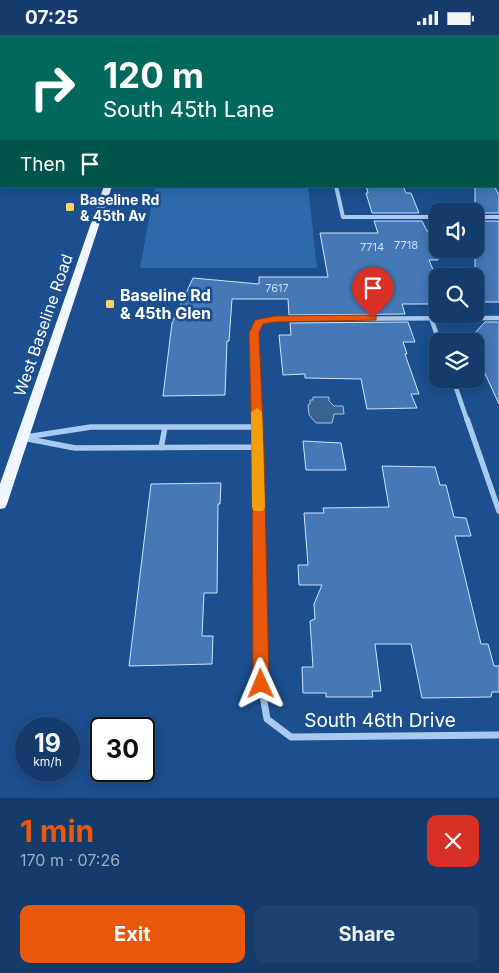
<!DOCTYPE html>
<html lang="en">
<head>
<meta charset="utf-8">
<style>
  :root { --surface:#143b6b; --page:#1d4271; --text:#f1f3f6; --muted:#9dadc1; --line:#33557e; --accent:#ea580c }
  body { margin:0; font-family:Inter,sans-serif; background:var(--page); color:var(--text); height:100vh; display:flex; flex-direction:column; font-size:19px; white-space:nowrap }
  * { box-sizing:border-box; margin:0 }
  p { font-size:16px; color:var(--muted) }
  .icon { flex:none; width:28px; height:28px; fill:none; stroke:currentColor; stroke-width:2; stroke-linecap:round; stroke-linejoin:round }
  .map { position:relative; height:763px; overflow:hidden }
  .side { display:flex; flex-direction:column; background:var(--surface); flex:1 }
  .side>* { flex:none }
  .guide { position:absolute; left:0px; top:0px; width:500px; height:152px; box-shadow:0 2px 12px #0003,0 0 0 1px var(--line); background:#00695c; color:#fff; overflow:hidden }
  .controls { position:absolute; left:429px; top:168px; display:grid; gap:10px }
  .controls a { display:grid; place-items:center; width:55px; height:55px; border-radius:10px; background:var(--surface); box-shadow:0 2px 12px #0003,0 0 0 1px var(--line); font-size:25px }
  .speed { position:absolute; left:15px; top:682px; display:flex; gap:10px; font-size:25px; font-weight:700; text-align:center }
  .speed>* { display:grid; place-content:center; width:65px; height:65px; border-radius:50%; background:var(--surface); box-shadow:0 2px 12px #0003,0 0 0 1px var(--line); line-height:1 }
  .speed small { font-size:12px; font-weight:400 }
  .speed .limit { border:2px solid #111; border-radius:8px; background:#fff; color:#111 }
  .pin { position:absolute; display:grid; place-items:center; width:42px; height:42px; color:#fff; margin:-51px -21px; border-radius:50% 50% 50% 0; rotate:-45deg; box-shadow:0 0 5px #0007 }
  .pin .icon { rotate:45deg }
  .me { position:absolute; width:55px; margin:-28px; rotate:359deg; stroke-linejoin:round; filter:drop-shadow(0 0 4px #0008) }
  .turn { display:flex; align-items:center; gap:18px; height:105px; padding:0 20px; font-size:22px }
  .turn .icon { width:65px; height:65px; stroke-width:2.5 }
  .turn b { display:block; font-size:35px; line-height:42px }
  .then { display:flex; align-items:center; height:48px; padding:0 20px; background:#0003; gap:10px; font-size:19px }
  .round { display:grid; place-items:center; flex:none; width:52px; height:52px; border-radius:10px; background:var(--page) }
  .summary { display:flex; align-items:center; justify-content:space-between; height:85px; padding:0 20px }
  h1 { font-size:30px; font-weight:700; line-height:38px; color:var(--accent) }
  .button { display:flex; gap:10px; margin-top:auto; padding:10px 20px }
  .button a { flex:1; height:58px; border-radius:10px; background:var(--accent); color:#fff; font-size:20px; font-weight:700; line-height:58px; text-align:center }
  .button a+a { background:var(--page); color:var(--text) }
  .status { display:flex; justify-content:space-between; align-items:center; height:35px; padding:0 25px; background:var(--surface); direction:ltr }
  .status svg { height:14px; fill:currentColor }
  .map>svg:first-child { display:block }
  .green { fill:#2e69ad }
  .water { fill:#3c6290; stroke:#9cc4f0 }
  .building { fill:#4478b7; stroke:#cfe3fa }
  .lines { fill:none; stroke-linecap:round; stroke-linejoin:round }
  .minor-far3 { stroke:#a9c9ee; stroke-width:4 }
  .minor-far2 { stroke:#a9c9ee; stroke-width:4.5 }
  .minor-far1 { stroke:#a9c9ee; stroke-width:5.5 }
  .minor { stroke:#a9c9ee; stroke-width:7 }
  .primary { fill:#f0f6ff; fill-rule:evenodd }
  .route { fill:#ea580c; stroke:#983908 }
  .slow { fill:#f59e0b }
  .poi-dot { fill:#ffd166; stroke:#1b4f8f; stroke-width:2 }
  .labels { text-anchor:middle; dominant-baseline:central; stroke-width:5; stroke-linejoin:round; paint-order:stroke }
  .far-number-label { font-size:11px; fill:#d0dded }
  .far-poi-label { font-size:14px; font-weight:bold; fill:#fff; stroke:#1b4f8f; text-anchor:start }
  .poi-label { font-size:16px; font-weight:bold; fill:#fff; stroke:#1b4f8f; text-anchor:start }
  .street-label { font-size:16px; fill:#fff; stroke:#1b4f8f }
  .near-street-label { font-size:19px; fill:#fff; stroke:#1b4f8f }
</style>
</head>
<body>
<div class="status"><b>07:25</b><svg viewBox="0 0 49 12"><path d="M0 12V9h3v3zM5 12V6h3v6zM10 12V3h3v9zM15 12V0h3v12zM26 1h20v11H26zM47 4h2v5h-2z"/></svg></div>
<div class="map">
<svg width="499" height="763" viewBox="0 0 499 763">
  <rect width="100%" height="100%" fill="#1b4f8f"/>
  <path class="green" d="M155 151H308L317 233H140Z"/>
  <path class="water" d="M313 362H329V366L334 371H343L344 379H334L332 388H316L309 380 308 370 310 369V365H313Z"/>
  <path class="building" d="M366 151H403L406 158H411L419 178H372L366 158H368Z
    M475 151H494L499 160V178H475Z
    M374 186H422L427 196H438V225H429L438 247V269H402L405 279 289 280 288 264H232L229 306H227L225 360 163 361 172 288 193 243 259 249V242H328L320 198H378Z
    M475 186H499V267H475Z
    M408 287 415 307H403L407 319H405L419 359H411L417 373 367 374 361 344 305 343V339L283 340 279 300H291L290 288Z
    M485 287H499V369L476 319 478 318 474 299Z
    M303 406 341 408 346 435H306Z
    M382 431 435 432 440 450H446L454 482 466 483 471 501H455L481 609H488L494 631H499V657H492L491 662 422 663 411 609H375L381 656H372L373 662H326V658H303L302 632H313L310 586 315 584 314 569 322 550H299L298 530H308L304 478H324L323 473 389 472Z
    M221 448 220 469H218L217 558H204L202 601H213L212 629 129 631 151 449Z"/>
  <g class="lines">
    <path class="minor-far3" d="M336 151 343 182H438
      M475 182H499"/>
    <path class="minor-far2" d="M431 283 439 306
      M453 344 467 385
      M257 385 254 298 259 287 275 284 499 283"/>
    <path class="minor-far1" d="M257 384 260 552
      M467 384 499 476
      M26 402 91 392H257
      M23 403 75 413 258 412
      M161 413 165 392"/>
    <path class="minor" d="M260 551 261 649 267 684 291 702 499 700"/>
    <path class="primary" d="M167 0H171V1H167Z
      M104 151H112L7 469 5 473 0 474V449Z"/>
  </g>
  <path class="route" d="M373 280 376 281V285L275 287 263 289 259 298 264 412 269 649 267 654 261 657 255 654 253 649 252 412 249 298 255 285 275 281Z"/>
  <path class="slow" d="M257 373 262 377 265 472 263 476H254L252 472 251 377Z"/>
  <g class="poi-dot">
    <rect x="65" y="167" width="10" height="10" rx="2.5"/>
    <rect x="105" y="264" width="10" height="10" rx="2.5"/>
  </g>
  <g class="labels">
    <g class="far-number-label">
      <text x="406" y="210">7718</text>
      <text x="372" y="212">7714</text>
      <text x="277" y="253">7617</text>
    </g>
    <g class="far-poi-label">
      <text x="80" y="164">Baseline Rd<tspan x="80" dy="16">&amp; 45th Av</tspan></text>
    </g>
    <g class="poi-label">
      <text x="120" y="260">Baseline Rd<tspan x="120" dy="18">&amp; 45th Glen</tspan></text>
    </g>
    <g class="street-label">
      <text transform="translate(43 290) rotate(-71)">West Baseline Road</text>
    </g>
    <g class="near-street-label">
      <text x="380" y="685">South 46th Drive</text>
    </g>
  </g>
</svg>
<div class="controls">
<a><svg class="icon" aria-label="sound" viewBox="0 0 24 24"><path d="M4 9h4l5-4v14l-5-4H4zM17 9q2 3 0 6"/></svg></a>
<a><svg class="icon" aria-label="search" viewBox="0 0 24 24"><circle cx="10" cy="10" r="6"/><path d="M15 15l6 6"/></svg></a>
<a><svg class="icon" aria-label="layers" viewBox="0 0 24 24"><path d="M12 4l9 5-9 5-9-5zM3 14l9 5 9-5"/></svg></a>
</div>
<div class="speed"><div>19<small>km/h</small></div><div class="limit">30</div></div>
<div class="pin" style="left:373px;top:283px;background:#d93025"><svg class="icon" aria-label="arrive" viewBox="0 0 24 24"><path d="M6 21V4h12l-3 4 3 4H6"/></svg></div>
<svg class="me" style="left:261px;top:649px" viewBox="-20 -20 40 40"><path d="M0-17L14 15 0 8-14 15z" fill="#ea580c" stroke="#fff" stroke-width="4"/></svg>
<div class="guide">
<div class="turn"><svg class="icon" aria-label="right" viewBox="0 0 24 24"><path d="M7 20v-9h11M14 6l5 5-5 5"/></svg><div><b>120 m</b>South 45th Lane</div></div>
<div class="then">Then<svg class="icon" aria-label="arrive" viewBox="0 0 24 24"><path d="M6 21V4h12l-3 4 3 4H6"/></svg></div>
</div>
</div>
<section class="side">
<div class="summary"><div><h1>1 min</h1><p>170 m · 07:26</p></div><a class="round" style="background:#d93025;color:#fff"><svg class="icon" aria-label="close" viewBox="0 0 24 24"><path d="M6 6l12 12M18 6L6 18"/></svg></a></div>
<div class="button"><a>Exit</a><a>Share</a></div>
</section>
</body>
</html>
